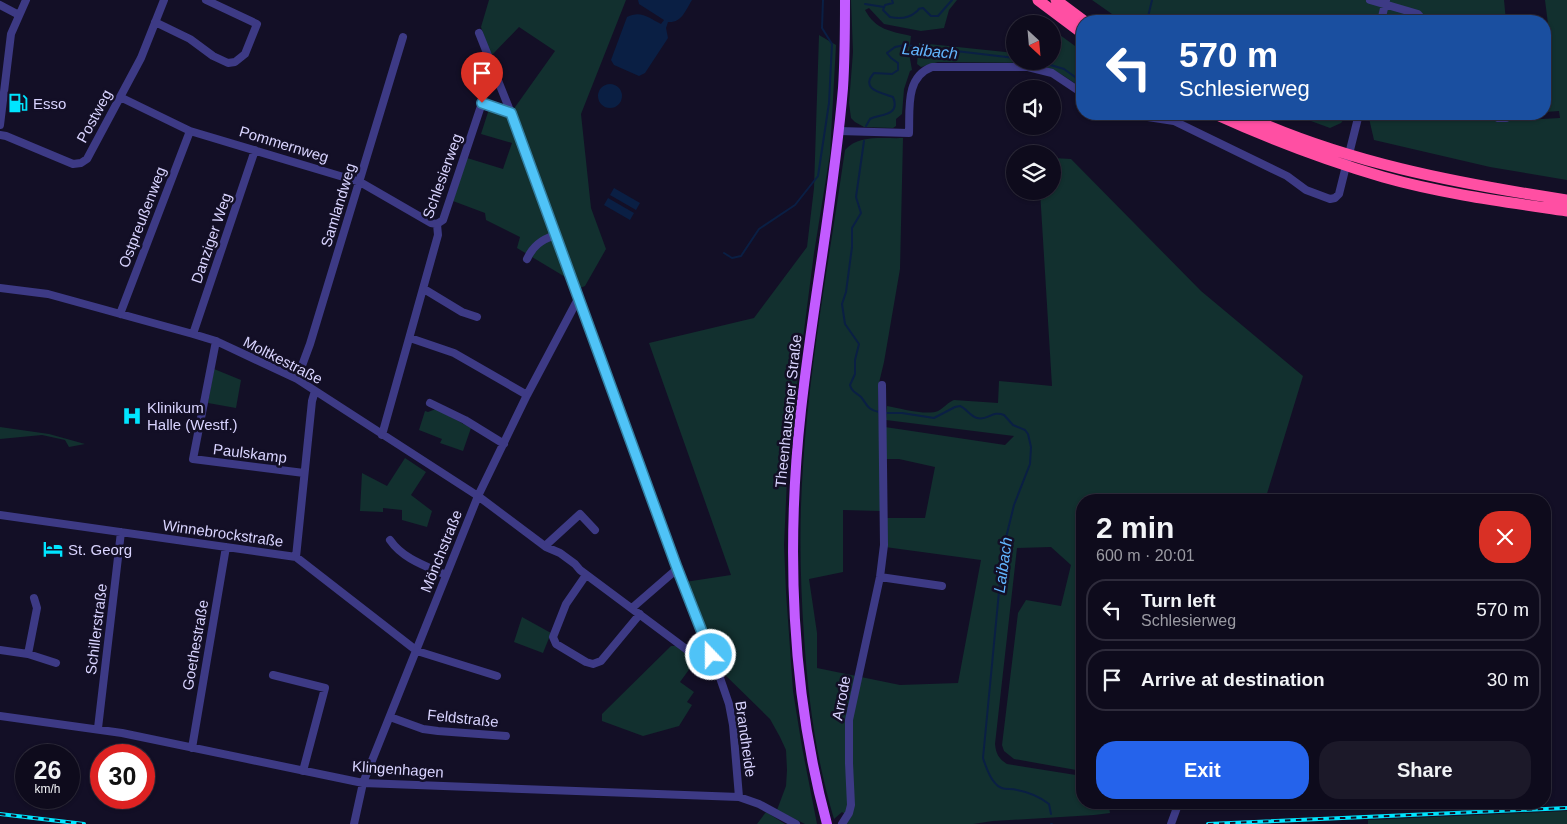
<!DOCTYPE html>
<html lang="en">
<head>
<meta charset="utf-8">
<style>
  :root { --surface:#0e0b1c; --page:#1c1929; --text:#f1f3f6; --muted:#9b9ba3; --line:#2e2b3b; --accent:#2563eb }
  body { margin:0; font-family:Arial,sans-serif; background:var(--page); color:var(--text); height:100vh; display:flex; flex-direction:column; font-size:19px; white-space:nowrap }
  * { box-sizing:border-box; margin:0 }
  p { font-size:16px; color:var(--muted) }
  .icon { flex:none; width:28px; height:28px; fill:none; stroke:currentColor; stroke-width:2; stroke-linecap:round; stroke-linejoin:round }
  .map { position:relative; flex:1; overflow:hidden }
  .sheet { position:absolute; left:1076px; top:494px; width:475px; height:315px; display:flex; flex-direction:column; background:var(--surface); border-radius:20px; box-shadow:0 1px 4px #0004,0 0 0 1px var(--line) }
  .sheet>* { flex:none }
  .top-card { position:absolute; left:1076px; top:15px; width:475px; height:105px; border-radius:20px; box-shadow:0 1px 4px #0004,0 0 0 1px var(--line); background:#1a4fa0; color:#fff; overflow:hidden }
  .needle { width:32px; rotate:154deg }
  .fabs { position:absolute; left:1006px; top:15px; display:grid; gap:10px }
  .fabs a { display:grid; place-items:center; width:55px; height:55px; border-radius:50%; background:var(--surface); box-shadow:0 1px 4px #0004,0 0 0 1px var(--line); font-size:25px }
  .speed { position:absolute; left:15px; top:744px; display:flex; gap:10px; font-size:25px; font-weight:700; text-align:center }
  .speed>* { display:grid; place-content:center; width:65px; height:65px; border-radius:50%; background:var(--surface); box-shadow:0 1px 4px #0004,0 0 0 1px var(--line); line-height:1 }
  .speed small { font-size:12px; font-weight:400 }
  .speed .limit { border:8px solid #d22; background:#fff; color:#111 }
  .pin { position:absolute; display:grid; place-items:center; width:42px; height:42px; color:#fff; margin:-51px -21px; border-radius:50% 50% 50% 0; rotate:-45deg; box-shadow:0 0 5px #0007 }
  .pin .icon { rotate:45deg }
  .me { position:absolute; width:55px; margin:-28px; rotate:338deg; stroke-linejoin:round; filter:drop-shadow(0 0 4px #0008) }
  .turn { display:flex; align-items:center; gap:18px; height:105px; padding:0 20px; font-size:22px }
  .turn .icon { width:65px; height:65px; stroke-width:2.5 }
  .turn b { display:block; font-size:35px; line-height:42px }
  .round { display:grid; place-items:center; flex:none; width:52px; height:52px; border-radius:20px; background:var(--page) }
  .head { display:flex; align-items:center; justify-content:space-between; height:85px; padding:0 20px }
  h1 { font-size:30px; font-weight:600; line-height:38px }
  .button { display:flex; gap:10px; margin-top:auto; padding:10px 20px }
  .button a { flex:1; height:58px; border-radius:20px; background:var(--accent); color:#fff; font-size:20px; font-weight:600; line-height:58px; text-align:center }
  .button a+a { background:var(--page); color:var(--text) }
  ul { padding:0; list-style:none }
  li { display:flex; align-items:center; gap:15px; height:62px; margin:0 10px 8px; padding:0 10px; border:2px solid var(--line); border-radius:20px }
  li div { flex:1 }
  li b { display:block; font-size:19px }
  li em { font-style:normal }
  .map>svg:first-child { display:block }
  .green { fill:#12302f }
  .water { fill:#0a1f44 }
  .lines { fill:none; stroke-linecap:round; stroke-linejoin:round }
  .stream { stroke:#0a1f44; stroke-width:2 }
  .minor { stroke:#3d3a85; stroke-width:8 }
  .major { stroke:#c25bff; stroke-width:10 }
  .highway { stroke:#ff4fa3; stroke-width:11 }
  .rail-casing { stroke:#00e5ff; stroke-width:4 }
  .rail { stroke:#130f26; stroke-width:2; stroke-dasharray:5.5; stroke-linecap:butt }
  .route-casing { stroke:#337fa1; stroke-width:12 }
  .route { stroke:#4fc3f7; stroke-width:9 }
  .labels { text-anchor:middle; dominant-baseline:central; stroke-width:5; stroke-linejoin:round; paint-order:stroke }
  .poi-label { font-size:15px; fill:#d9d4ff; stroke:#130f26; text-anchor:start }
  .street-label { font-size:15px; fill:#d9d4ff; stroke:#130f26 }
  .water-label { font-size:16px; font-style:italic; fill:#62b6ff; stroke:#130f26 }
</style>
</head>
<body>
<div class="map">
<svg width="1567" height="824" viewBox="0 0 1567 824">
  <rect width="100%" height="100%" fill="#130f26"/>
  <path class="green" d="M489 0H626L581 114 591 208 606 249 585 286 578 289 513 110 555 51 519 27 491 56 481 27Z
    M851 0H957L949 10 944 28 921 31 884 24 869 8 865 10C876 30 890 31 911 36L909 53 912 70 910 71 904 89 902 114 896 119V126L893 128 864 127 855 122 851 118 849 103 853 52Z
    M1092 0H1504L1506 21H1122Z
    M1545 0H1567V180L1490 167 1374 140 1368 114H1487L1497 119 1508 121 1560 118 1559 111 1545 112V50L1551 48Z
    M1053 30 1082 51V88C1066 77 1051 66 1031 63L938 62 921 67 917 64 919 43 1015 53V61H1052Z
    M819 35 836 45 830 154 814 253 794 408 787 479 784 545 786 592 793 691 802 747 817 824H805L777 810 786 786 787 770 786 750 780 737 770 719 720 670 685 582 731 575 649 343 754 318 807 247 814 188Z
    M489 109 510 117 567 278 517 248 520 237 486 220 485 213 453 201 467 158 503 169 512 143 481 134Z
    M1292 114H1348L1341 123 1330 128Z
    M903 138 900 269 884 362 878 387 881 511 843 510V572L809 579 817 633V668L900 685 958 683 981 560 885 547 887 518H925L935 467 899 459H885V427L1005 445 1014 436 886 420 887 406C899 408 927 416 938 411 944 408 948 402 954 400L998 403 999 381 1052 386 1040 191H1052L1053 158 1071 159 1201 291 1303 376 1265 500H1082V771L1014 759 1004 751 1002 745 1018 613 1026 600 1061 606 1071 565 1051 547 1017 548 995 744C996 754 999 759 1007 764L1082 776V802L1108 803 1110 813 1094 815 993 821 973 824H845L850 817 842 812 834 819C816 759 808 698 804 636 800 579 799 523 803 466 810 360 830 255 845 150 859 134 884 139 903 138Z
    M214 369 241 380 236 408 208 403Z
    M436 409 471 428 463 451 440 443 442 439 419 430 425 411 428 412Z
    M0 427 49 434 85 444 69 447 65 440 42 435 0 439Z
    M405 458 426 472 411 495 432 511 427 527 402 520V510L383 508V512L360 511 362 473 387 486Z
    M522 617 551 633 543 653 514 642Z
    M671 646H677L696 660 680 682 694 692 687 702 692 705 679 726 643 736 602 721V714Z
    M1567 811V824H1368V820Z
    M766 812 785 824H757Z"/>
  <path class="water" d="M638 0H692C685 11 682 23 668 22L666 28 668 38 645 73 639 76 614 65 611 60 627 17C641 10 649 18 661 24L664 20 639 4Z
    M598 96a12 12 0 1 1 24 0a12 12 0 1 1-24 0Z
    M614 188 640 203 636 210 610 195Z
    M608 198 634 213 630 220 604 205Z"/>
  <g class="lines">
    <path class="stream" d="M892 0 893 3 885 5 883 10 890 17C899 19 908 19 916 12 922 7 915 10 923 8L931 16H938L952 0
      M865 4 884 7
      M1147 21 1152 0
      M1037 61 1064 69 1082 82
      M866 126 870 119C880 114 901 116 893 97 883 93 859 90 874 73L892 74 898 70V63L891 58 887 53 895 47 905 45 1015 58
      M864 141 856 197 861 213 852 228V247L846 292 842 304 845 324 859 344 855 360V374L850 385C852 393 856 392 861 397 867 404 867 410 879 412
      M724 253 732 258 741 256 759 229 795 205 818 176 829 103 832 44 822 28 823 0
      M887 413H902L934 418 955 407 960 406C967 409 970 416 977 418 988 421 992 410 1004 415L1013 425 1025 430 1028 434 1031 447 1030 464 1014 505 1003 550 983 758C986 767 989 777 995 783 1001 791 1008 788 1017 790 1028 792 1040 797 1049 804L1051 814
      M1051 824H1052"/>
    <path class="minor" d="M1370 0 1418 14 1424 21
      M0 5 19 15
      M1381 21 1386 0
      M155 22 190 39 213 56 228 63 235 62 245 54 257 24 206 0
      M479 33 511 113 677 569 718 672 729 704 733 725 739 797
      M120 97 190 131 360 182 431 223 437 224
      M1128 114 1174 121 1287 176 1306 190 1330 199 1335 198 1339 194 1359 114
      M1491 114 1498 118H1506
      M0 125 11 34 26 0
      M839 131 909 133C910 109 905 77 932 67H1028L1052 73 1082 93
      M0 135 6 136 73 164 81 163 87 159 141 58 164 0
      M437 224 443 220 482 103 511 113
      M527 259C533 246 541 240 555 235
      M0 288 48 294 193 334 216 341 297 379 478 496 546 547 560 553 575 564 580 570 690 652
      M424 289 462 312 477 317
      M120 314 190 131
      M193 334 255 150
      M410 338 454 353 527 395
      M216 341 193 459 304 473
      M297 379 310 344 403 37
      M430 403 465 420 504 444
      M382 435 438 235 437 224
      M0 515 296 557 417 651 497 676
      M390 540C403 559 426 566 446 575
      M545 546 580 514 595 530
      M296 557 312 401 315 391
      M586 575 566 604 553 637 556 644 586 662 593 664 601 661 640 614
      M880 577 942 586
      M632 608 677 569
      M0 650 28 654 56 663
      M28 654 37 608 34 598
      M273 675 325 688 303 771
      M0 716 122 733 363 783 739 797 759 804 796 824
      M390 717 423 729 438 731 506 736
      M98 728 121 532
      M192 748 226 547
      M354 824 363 783 478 496 527 395 578 299
      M842 824 849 813 851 805 849 763V720L880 577 884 545 882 385
      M1171 824 1179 802"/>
    <path class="major" d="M827 824C791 692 786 546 801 410 813 302 834 196 843 88 845 58 845 29 845 0"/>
    <path class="highway" d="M1038 0 1082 33
      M1056 0 1084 21
      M1215 114C1270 139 1325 160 1383 177 1443 194 1506 202 1567 211
      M1241 114C1344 162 1455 183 1567 200"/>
    <defs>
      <path id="rail" d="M0 814 84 824
        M1208 824 1567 808"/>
    </defs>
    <use href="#rail" class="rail-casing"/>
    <use href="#rail" class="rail"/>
  </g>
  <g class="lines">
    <defs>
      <path id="route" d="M482 103 511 113 677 568 711 655"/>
    </defs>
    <use href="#route" class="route-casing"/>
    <use href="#route" class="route"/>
  </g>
  <defs>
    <symbol id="fuel-bare" viewBox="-9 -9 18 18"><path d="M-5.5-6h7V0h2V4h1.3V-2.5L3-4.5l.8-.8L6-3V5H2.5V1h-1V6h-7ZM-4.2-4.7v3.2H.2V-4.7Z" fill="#00e5ff" stroke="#130f26" stroke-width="2.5" paint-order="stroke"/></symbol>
    <symbol id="hospital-bare" viewBox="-9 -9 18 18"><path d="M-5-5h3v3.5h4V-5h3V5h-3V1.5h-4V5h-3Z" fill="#00e5ff" stroke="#130f26" stroke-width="2.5" paint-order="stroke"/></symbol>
    <symbol id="hotel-bare" viewBox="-9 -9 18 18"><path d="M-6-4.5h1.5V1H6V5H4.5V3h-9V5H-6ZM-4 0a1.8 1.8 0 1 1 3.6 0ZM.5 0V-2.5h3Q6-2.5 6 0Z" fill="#00e5ff" stroke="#130f26" stroke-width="2.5" paint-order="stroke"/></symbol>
  </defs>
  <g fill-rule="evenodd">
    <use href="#fuel-bare" x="4" y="89" width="28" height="28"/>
    <use href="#hospital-bare" x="118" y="402" width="28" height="28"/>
    <use href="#hotel-bare" x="39" y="535" width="28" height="28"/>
  </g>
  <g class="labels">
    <g class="poi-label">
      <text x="33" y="103">Esso</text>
      <text x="147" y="407">Klinikum<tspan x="147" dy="17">Halle (Westf.)</tspan></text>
      <text x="68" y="549">St. Georg</text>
    </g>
    <g class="street-label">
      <text transform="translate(94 116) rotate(-62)">Postweg</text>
      <text transform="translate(284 144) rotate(17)">Pommernweg</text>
      <text transform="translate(442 176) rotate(-70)">Schlesierweg</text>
      <text transform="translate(338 205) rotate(-73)">Samlandweg</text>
      <text transform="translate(142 217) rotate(-69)">Ostpreußenweg</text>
      <text transform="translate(211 238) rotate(-71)">Danziger Weg</text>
      <text transform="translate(283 360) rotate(27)">Moltkestraße</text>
      <text transform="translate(788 411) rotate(-84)">Theenhausener Straße</text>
      <text transform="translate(250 453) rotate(7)">Paulskamp</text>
      <text transform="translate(223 533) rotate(8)">Winnebrockstraße</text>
      <text transform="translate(441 551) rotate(-68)">Mönchstraße</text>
      <text transform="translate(96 629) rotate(-83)">Schillerstraße</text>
      <text transform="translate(195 645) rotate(-80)">Goethestraße</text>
      <text transform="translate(841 698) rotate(-79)">Arrode</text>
      <text transform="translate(463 718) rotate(6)">Feldstraße</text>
      <text transform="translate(746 739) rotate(82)">Brandheide</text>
      <text transform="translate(398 769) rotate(4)">Klingenhagen</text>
    </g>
    <g class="water-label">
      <text transform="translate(930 51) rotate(5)">Laibach</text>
      <text transform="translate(1003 565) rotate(-82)">Laibach</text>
    </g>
  </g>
</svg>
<div class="fabs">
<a><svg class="needle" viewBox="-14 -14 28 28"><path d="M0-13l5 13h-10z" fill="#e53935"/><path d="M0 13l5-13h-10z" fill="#9b9ba3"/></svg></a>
<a><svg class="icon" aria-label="sound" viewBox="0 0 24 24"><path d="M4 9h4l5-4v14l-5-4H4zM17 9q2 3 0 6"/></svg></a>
<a><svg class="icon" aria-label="layers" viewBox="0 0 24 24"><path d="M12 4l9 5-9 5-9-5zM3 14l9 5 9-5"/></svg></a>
</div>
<div class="speed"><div>26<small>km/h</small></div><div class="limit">30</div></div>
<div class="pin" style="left:482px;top:103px;background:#d93025"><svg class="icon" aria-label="arrive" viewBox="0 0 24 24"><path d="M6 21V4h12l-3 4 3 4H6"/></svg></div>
<svg class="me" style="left:711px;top:655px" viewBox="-20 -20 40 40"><circle r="17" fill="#4fc3f7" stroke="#fff" stroke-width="3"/><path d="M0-11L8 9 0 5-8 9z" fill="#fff"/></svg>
<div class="top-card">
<div class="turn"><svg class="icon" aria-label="left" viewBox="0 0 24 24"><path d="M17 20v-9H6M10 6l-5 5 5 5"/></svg><div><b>570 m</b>Schlesierweg</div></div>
</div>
<section class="sheet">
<div class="head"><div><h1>2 min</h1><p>600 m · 20:01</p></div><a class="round" style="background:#d93025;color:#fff"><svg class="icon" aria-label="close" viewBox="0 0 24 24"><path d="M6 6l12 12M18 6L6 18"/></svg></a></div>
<ul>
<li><svg class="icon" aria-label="left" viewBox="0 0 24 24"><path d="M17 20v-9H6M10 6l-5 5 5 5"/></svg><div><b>Turn left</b><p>Schlesierweg</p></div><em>570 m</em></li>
<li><svg class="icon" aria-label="arrive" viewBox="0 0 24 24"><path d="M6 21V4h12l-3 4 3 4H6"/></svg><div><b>Arrive at destination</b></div><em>30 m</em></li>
</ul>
<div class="button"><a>Exit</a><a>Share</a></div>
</section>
</div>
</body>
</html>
